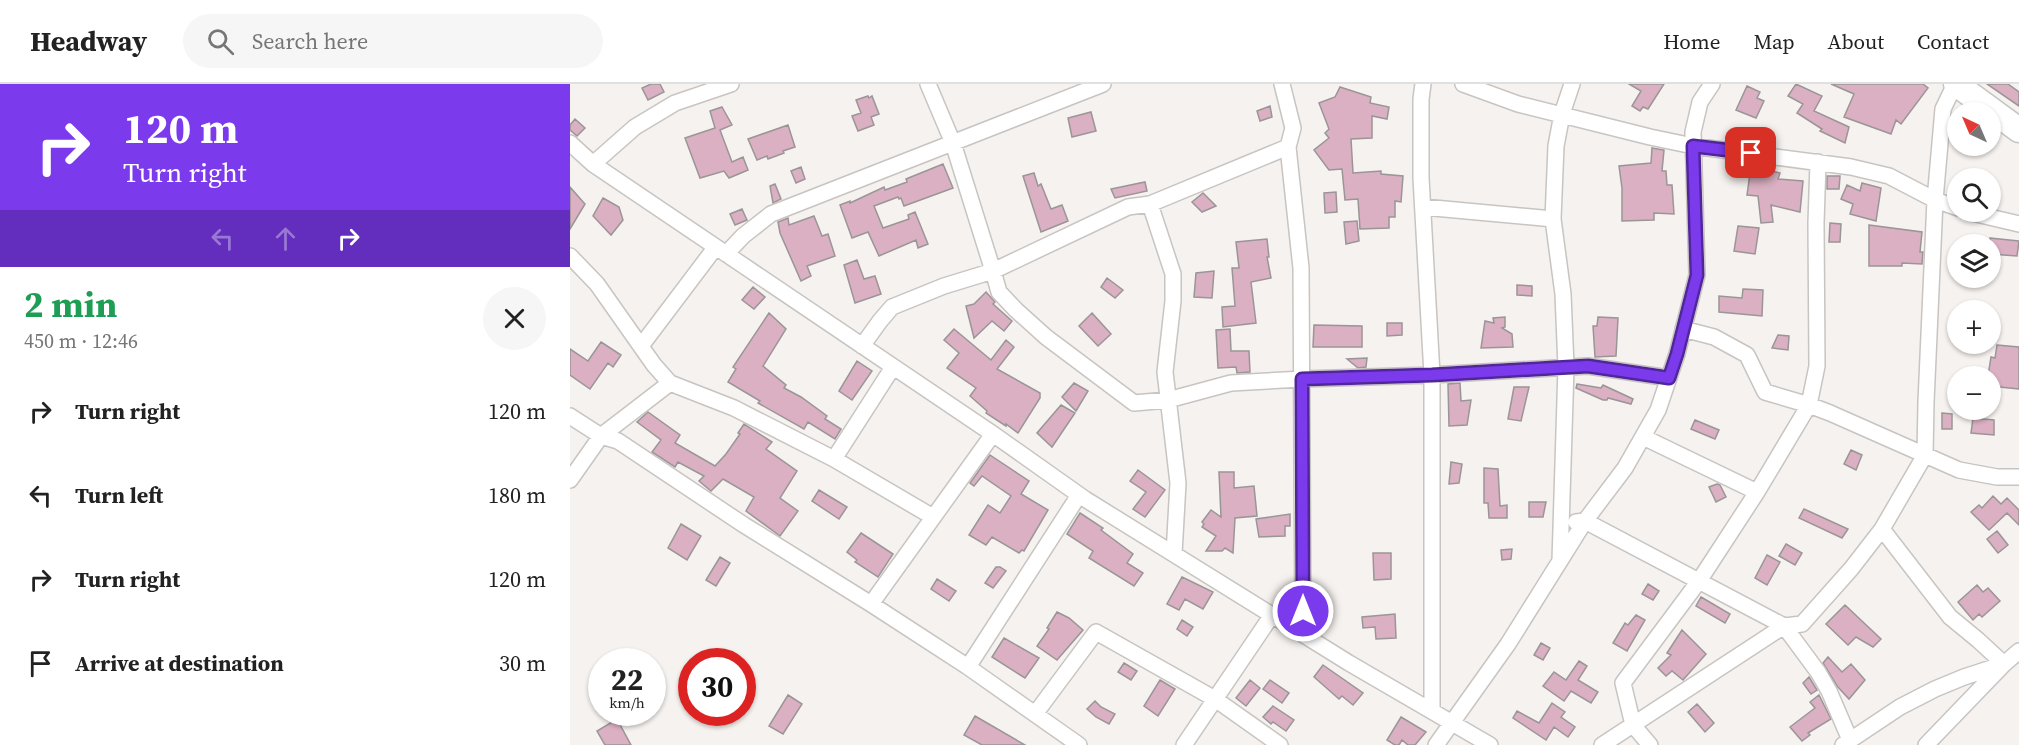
<!DOCTYPE html>
<html lang="en">
<head>
<meta charset="utf-8">
<style>
  :root { --surface:#fff; --page:#f6f6f6; --text:#222; --muted:#767676; --line:#e0e0e0 }
  body { margin:0; font-family:"Source Serif 4",serif; background:var(--page); color:var(--text); height:100vh; display:flex; flex-direction:column; font-size:22px; white-space:nowrap }
  * { box-sizing:border-box; margin:0 }
  p { font-size:20px; color:var(--muted) }
  .icon { flex:none; width:33px; height:33px; fill:none; stroke:currentColor; stroke-width:2; stroke-linecap:round; stroke-linejoin:round }
  .map { position:relative; flex:1; overflow:hidden }
  .sheet { display:flex; flex-direction:column; background:var(--surface); width:570px }
  .sheet>* { flex:none }
  .top-card { background:#7c3aed; color:#fff; overflow:hidden }
  .needle { width:39px; rotate:316deg }
  .tools { position:absolute; left:1377px; top:18px; display:grid; gap:12px }
  .tools a { display:grid; place-items:center; width:54px; height:54px; border-radius:50%; background:var(--surface); box-shadow:0 2px 4px #0004; font-size:30px }
  .speed { position:absolute; left:18px; top:564px; display:flex; gap:12px; font-size:30px; font-weight:700; text-align:center }
  .speed>* { display:grid; place-content:center; width:78px; height:78px; border-radius:50%; background:var(--surface); box-shadow:0 2px 4px #0004; line-height:1 }
  .speed small { font-size:15px; font-weight:400 }
  .speed .limit { border:9px solid #d22; background:#fff; color:#111 }
  .pin { position:absolute; display:grid; place-items:center; width:51px; height:51px; color:#fff; margin:-26px; border-radius:12px; box-shadow:0 3px 9px #0006 }
  .me { position:absolute; width:66px; margin:-33px; rotate:0deg; stroke-linejoin:round; filter:drop-shadow(0 0 4px #0008) }
  .turn { display:flex; align-items:center; gap:21px; height:126px; padding:0 24px; font-size:27px }
  .turn .icon { width:78px; height:78px; stroke-width:2.5 }
  .turn b { display:block; font-size:42px; line-height:51px }
  .lanes { display:flex; align-items:center; height:57px; padding:0 24px; background:#0003; justify-content:center; gap:30px; direction:ltr }
  .lanes .off { opacity:.35 }
  .round { display:grid; place-items:center; flex:none; width:63px; height:63px; border-radius:32px; background:var(--page) }
  .headline { display:flex; align-items:center; justify-content:space-between; height:102px; padding:0 24px }
  h1 { font-size:36px; font-weight:700; line-height:45px; color:#1e9e55 }
  ul { padding:0; list-style:none }
  li { display:flex; align-items:center; gap:18px; height:84px; padding:0 24px }
  li div { flex:1 }
  li b { display:block; font-size:22px }
  li em { font-style:normal }
  header { display:flex; align-items:center; gap:36px; box-sizing:border-box; height:84px; padding:0 30px; background:var(--surface); border-bottom:2px solid var(--line) }
  header strong { font-size:28px }
  nav { display:flex; gap:33px; margin-inline-start:auto; font-size:21px }
  .search { width:420px; height:54px; background:var(--page); display:flex; align-items:center; gap:15px; box-sizing:border-box; padding:0 21px; border-radius:33px; color:var(--muted); font-size:22px }
  main { display:flex; flex:1; min-height:0 }
  .map>svg:first-child { display:block }
  .building { fill:#dab0c2; stroke:#9a9597; stroke-width:1.5 }
  .lines { fill:none; stroke-linecap:round; stroke-linejoin:round }
  .street-casing { stroke:#c8c4c1; stroke-width:18 }
  .primary-casing { stroke:#c8c4c1; stroke-width:27 }
  .street { stroke:#fff; stroke-width:15 }
  .primary { stroke:#fff; stroke-width:24 }
  .route-casing { stroke:#51269a; stroke-width:15 }
  .route { stroke:#7c3aed; stroke-width:10 }
</style>
</head>
<body>
<header>
<strong>Headway</strong>
<div class="search"><svg class="icon" aria-label="search" viewBox="0 0 24 24"><circle cx="10" cy="10" r="6"/><path d="M15 15l6 6"/></svg>Search here</div>
<nav><a>Home</a><a>Map</a><a>About</a><a>Contact</a></nav>
</header>
<main>
<section class="sheet">
<div class="top-card">
<div class="turn"><svg class="icon" aria-label="right" viewBox="0 0 24 24"><path d="M7 20v-9h11M14 6l5 5-5 5"/></svg><div><b>120 m</b>Turn right</div></div>
<div class="lanes"><svg class="icon off" aria-label="left" viewBox="0 0 24 24"><path d="M17 20v-9H6M10 6l-5 5 5 5"/></svg><svg class="icon off" aria-label="ahead" viewBox="0 0 24 24"><path d="M12 20V5M6 11l6-6 6 6"/></svg><svg class="icon" aria-label="right" viewBox="0 0 24 24"><path d="M7 20v-9h11M14 6l5 5-5 5"/></svg></div>
</div>
<div class="headline"><div><h1>2 min</h1><p>450 m · 12:46</p></div><a class="round"><svg class="icon" aria-label="close" viewBox="0 0 24 24"><path d="M6 6l12 12M18 6L6 18"/></svg></a></div>
<ul>
<li><svg class="icon" aria-label="right" viewBox="0 0 24 24"><path d="M7 20v-9h11M14 6l5 5-5 5"/></svg><div><b>Turn right</b></div><em>120 m</em></li>
<li><svg class="icon" aria-label="left" viewBox="0 0 24 24"><path d="M17 20v-9H6M10 6l-5 5 5 5"/></svg><div><b>Turn left</b></div><em>180 m</em></li>
<li><svg class="icon" aria-label="right" viewBox="0 0 24 24"><path d="M7 20v-9h11M14 6l5 5-5 5"/></svg><div><b>Turn right</b></div><em>120 m</em></li>
<li><svg class="icon" aria-label="arrive" viewBox="0 0 24 24"><path d="M6 21V4h12l-3 4 3 4H6"/></svg><div><b>Arrive at destination</b></div><em>30 m</em></li>
</ul>
</section>
<div class="map">
<svg width="1449" height="661" viewBox="0 0 1449 661">
  <rect width="100%" height="100%" fill="#f6f2ef"/>
  <path class="building" d="M81 0H90L94 8 78 16 72 4Z
    M1059 0H1094L1078 25 1073 23 1070 27 1062 22 1071 7Z
    M1226 0 1252 12 1244 27 1279 43 1275 59 1250 47 1252 45 1227 29 1233 20 1218 12Z
    M1261 0H1353L1358 4 1331 40 1326 36 1321 50 1274 33 1284 10Z
    M1417 0H1438L1449 8V22Z
    M1177 2 1190 8 1187 14 1194 17 1186 34 1166 26Z
    M770 3 801 13 800 19 819 23 817 35 802 32V54L781 55 783 89 811 87V90L833 92 831 118 825 117V133H819V144L790 145 788 115 775 116 772 85 759 86 744 66 759 54 755 49 759 45 749 19 765 13Z
    M298 12 299 14 302 12 309 30 301 33 304 41 288 47 282 32 291 29 286 16Z
    M700 22 702 33 690 37 687 27Z
    M152 23 162 41 150 46 162 78 173 73 178 86 159 94 154 87 130 94 115 54 145 44 140 27Z
    M521 28 526 47 502 53 498 34Z
    M5 35 15 44 7 52 0 46V41Z
    M218 41 225 63 213 67 214 69 198 75 197 72 187 76 178 55Z
    M1082 64 1094 66 1092 87H1096L1097 101H1102L1104 130 1084 129V136L1052 137V104L1049 82 1081 79Z
    M373 80 383 104 334 122 331 114 329 115 328 113 304 122 313 144 339 135 338 131 345 128 358 160 348 164 346 156 309 172 298 148 282 154 270 121 280 117V119L314 103 315 106 337 98 336 95Z
    M1181 82 1210 89 1208 95 1233 97 1230 128 1201 121 1203 138 1191 139 1188 112 1177 111Z
    M231 83 235 95 226 99 221 87Z
    M464 89 468 102 471 100 481 125 492 121 498 137 471 148 453 92Z
    M1257 92H1270L1269 105H1257Z
    M575 98 577 107 545 114 541 105Z
    M1292 99 1311 104 1306 137 1280 130 1283 120 1271 115 1277 101 1290 107Z
    M205 100 211 115 203 119 200 102Z
    M0 103 15 120 0 145Z
    M766 108 767 128 755 129 754 109Z
    M633 109 646 122 632 128 622 118Z
    M33 114 49 123 53 136 41 151 23 132Z
    M172 125 177 136 165 141 160 130Z
    M244 132 252 152 258 150 265 172 237 182 241 192 231 197 210 149 208 138 218 134 219 141Z
    M787 137 789 157 776 160 774 138Z
    M1260 139 1271 140 1270 158H1259Z
    M1299 141 1352 148 1350 168H1353L1352 180 1332 179V182H1299Z
    M1168 142 1189 144 1185 170 1164 167Z
    M1420 154 1449 157 1447 172 1420 170Z
    M697 155 699 173H697L701 194 681 198 686 239 653 243 652 223 665 222 662 184H669L666 158Z
    M287 176 294 195 305 192 311 210 285 219 274 181Z
    M644 187 642 214 624 213 626 189Z
    M537 194 553 206 545 214 531 203Z
    M947 201 962 202V212L947 211Z
    M183 203 195 213 184 225 172 216Z
    M1173 205 1193 206 1192 232 1149 228V212L1172 214Z
    M416 208 425 218 423 220 442 237 434 247 422 237 404 254 396 222 404 220Z
    M199 229 216 245 193 282 216 301 214 304 231 313 257 332 255 335 271 345 265 355 238 338 234 345 188 319 190 317 158 298 166 285 163 283Z
    M522 229 541 250 528 262 509 242Z
    M935 233V243L932 244 942 250 943 263 911 264 915 237 924 239 923 234Z
    M1028 233 1048 234 1046 272 1025 273 1023 242H1027Z
    M817 239H832V251L817 252Z
    M744 241 792 242V263H743Z
    M384 245 421 276 436 256 444 263 427 285 470 309V314L448 349 436 340V342L416 329 417 327 400 312 406 304 377 284 389 269 374 256Z
    M660 245 661 267H679L680 288 667 289 666 283 648 284 646 246Z
    M1208 251 1219 252 1218 266 1202 264Z
    M31 258 51 271 43 283 38 279 20 305 0 291V265L18 277Z
    M1427 261 1449 263V305L1420 302V292H1418L1421 273 1425 274Z
    M797 274 796 283 788 284 777 275Z
    M287 277 302 287 282 316 269 307Z
    M504 299 518 307 506 327 492 313Z
    M890 299 891 317 901 316 897 341 879 342 878 300Z
    M1007 300 1031 304 1033 301 1063 315 1061 320 1038 314 1037 316H1033L1006 304Z
    M944 303H959L951 337 938 335Z
    M491 321 505 329 482 363 467 349Z
    M78 328 110 351 105 359 145 382 156 370 170 350 168 349 174 340 202 358 196 365 227 387 210 414 228 427 210 452 176 427 184 413 153 395 141 407 129 397 134 392 108 378 105 383 82 368 91 356 67 338Z
    M1372 329 1382 330V345H1372Z
    M1403 334 1424 336V351L1401 349Z
    M1125 336 1149 346 1145 355 1121 345Z
    M1281 366 1292 371 1286 386 1274 380Z
    M420 371 459 397 451 410 478 426 454 467 452 466 449 469 422 453 416 461 399 451 418 421 430 429 441 412 412 392 404 402 400 399Z
    M881 378 892 380 889 399 879 400Z
    M914 384 928 385 930 422 937 421V434H919L918 419H914Z
    M568 386 595 406 575 433 563 425 576 408 560 397Z
    M649 388H664V404L684 402 687 432 665 434 663 469 655 464 652 467H636L646 452 632 443 634 440 632 438 641 426 651 433Z
    M1147 400 1150 401 1156 413 1146 418 1139 403Z
    M249 406 277 423 269 435 242 417Z
    M1423 412 1431 420 1437 414 1449 426V441L1437 429 1419 446 1401 428 1409 421 1412 424Z
    M959 418H976L973 433H959Z
    M1234 425 1278 445 1272 454 1229 434Z
    M510 429 533 444 531 446 563 470 557 479 573 489 564 502 519 474 523 467 497 450Z
    M720 430V442H715V452L689 453 686 435Z
    M111 440 131 452 117 476 98 464Z
    M1427 447 1438 461 1428 469 1417 455Z
    M291 449 323 470 308 493 285 478 287 476 277 468Z
    M1216 460 1232 469 1225 481 1209 472Z
    M942 465 941 475 932 476 931 466Z
    M803 469H821V495L804 496Z
    M1197 471 1210 478 1197 501 1185 494Z
    M150 473 160 479 146 502 136 496Z
    M426 483H430L436 487 423 504 415 499Z
    M612 493 643 508 633 525 615 515 609 526 597 520Z
    M367 495 386 507 379 517 361 505Z
    M1078 500 1089 507 1083 516 1072 510Z
    M1407 501 1413 508 1418 504 1430 517 1412 533 1409 530 1403 536 1388 518Z
    M1131 513 1160 530 1155 539 1126 522Z
    M1275 521 1311 555 1303 563 1286 553 1278 561 1256 540Z
    M487 528 499 534 513 546 487 576 467 562 479 545 477 544Z
    M825 530 826 554 806 555 805 543 793 544 792 533Z
    M1066 531 1075 536 1057 567 1043 559 1055 539 1058 541Z
    M612 536 623 543 617 552 607 545Z
    M1112 546 1136 570 1113 596 1102 587 1096 592 1088 584 1101 571 1097 569Z
    M434 554 469 574 455 594 422 573Z
    M971 559 980 564 973 576 964 571Z
    M1258 573 1272 588 1281 580 1295 596 1279 615 1267 602 1253 579Z
    M1009 577 1017 582 1008 596 1028 608 1021 619 1001 607 994 617 973 602 984 588 996 596Z
    M554 579 567 587 561 596 548 588Z
    M753 581 793 609 783 621 772 612 769 615 744 593Z
    M1239 593 1247 606 1241 610 1233 599Z
    M590 596 605 605 588 632 574 622Z
    M680 596 690 604 676 622 666 614Z
    M700 596 719 609 712 619 693 605Z
    M218 611 232 620 213 650 199 642Z
    M1249 611 1261 635 1238 649 1240 651 1232 657 1220 643 1245 624 1240 618Z
    M525 617 531 623 545 630 539 640 526 633 517 625Z
    M982 619 995 628 991 633 1005 643 998 653 984 643 976 656 943 634 947 627 969 639Z
    M1127 620 1144 639 1135 648 1118 628Z
    M703 622 724 636 716 647 703 638 701 640 693 633Z
    M405 632 455 661H412L394 651Z
    M831 633 856 648 845 661H838L832 656 829 661H825L817 656Z
    M47 635 61 661H35L27 647Z"/>
  <g class="lines">
    <defs>
      <path id="street" d="M712 0 723 44 718 63 731 184 733 550
        M853 0 851 15V94L862 291V627
        M893 0 948 20 1080 53 1123 62 1281 83 1319 92 1365 116 1388 124
        M0 59 23 80 423 350 515 415 779 579 920 661
        M718 63 580 120 558 123 423 187 429 208 446 226 476 253 564 319 598 316 661 299 732 295 862 291 1018 282 1099 294
        M23 80 65 43 105 19 161 0
        M580 120 603 190V217L595 288 608 399 604 470
        M853 123 983 135
        M1398 128 1449 140
        M156 170 173 152 201 130 533 0
        M0 172 27 200 84 281 100 299 31 352 0 396
        M1113 245 1144 253 1177 271 1195 308 1239 321 1260 329 1389 386 1427 393H1449
        M71 262 145 164
        M292 262 310 237 322 223 374 202 423 187 383 59 358 0
        M100 299 164 324 264 375 363 433
        M0 332 31 352 48 357 174 441 301 520 398 583 509 661
        M1073 353 1187 408
        M264 375 323 283
        M1006 438 1015 437 1214 542 1248 588 1259 607 1280 656
        M1312 445 1380 533 1408 556 1434 580 1356 661
        M990 477 996 283 993 210 983 135 986 62 992 30 1002 0
        M301 520 423 350
        M398 583 509 411
        M465 630 526 548 645 615 710 661
        M614 661 702 531
        M866 661 938 560 1015 437 1055 384 1088 326 1107 270 1127 191 1123 48 1130 18 1142 0
        M1032 661 1214 542 1232 540 1281 485 1312 445 1355 371 1356 318 1365 116 1373 25 1385 0
        M1080 661 1063 641 1053 599 1129 497 1187 408 1239 321 1247 282 1246 139 1248 78
        M1273 661 1330 623 1365 605 1394 593 1434 580 1449 567"/>
      <path id="primary" d="M1386 0 1449 46"/>
    </defs>
    <use href="#street" class="street-casing"/>
    <use href="#primary" class="primary-casing"/>
    <use href="#street" class="street"/>
    <use href="#primary" class="primary"/>
  </g>
  <g class="lines">
    <defs>
      <path id="route" d="M733 527 732 295 862 291 1018 282 1099 294 1107 270 1127 191 1123 62 1181 69"/>
    </defs>
    <use href="#route" class="route-casing"/>
    <use href="#route" class="route"/>
  </g>
</svg>
<div class="tools">
<a><svg class="needle" viewBox="-14 -14 28 28"><path d="M0-13l5 13h-10z" fill="#e53935"/><path d="M0 13l5-13h-10z" fill="#767676"/></svg></a>
<a><svg class="icon" aria-label="search" viewBox="0 0 24 24"><circle cx="10" cy="10" r="6"/><path d="M15 15l6 6"/></svg></a>
<a><svg class="icon" aria-label="layers" viewBox="0 0 24 24"><path d="M12 4l9 5-9 5-9-5zM3 14l9 5 9-5"/></svg></a>
<a>+</a>
<a>−</a>
</div>
<div class="speed"><div>22<small>km/h</small></div><div class="limit">30</div></div>
<div class="pin" style="left:1181px;top:69px;background:#d93025"><svg class="icon" aria-label="arrive" viewBox="0 0 24 24"><path d="M6 21V4h12l-3 4 3 4H6"/></svg></div>
<svg class="me" style="left:733px;top:527px" viewBox="-20 -20 40 40"><circle r="17" fill="#7c3aed" stroke="#fff" stroke-width="3"/><path d="M0-11L8 9 0 5-8 9z" fill="#fff"/></svg>
</div>
</main>
</body>
</html>
